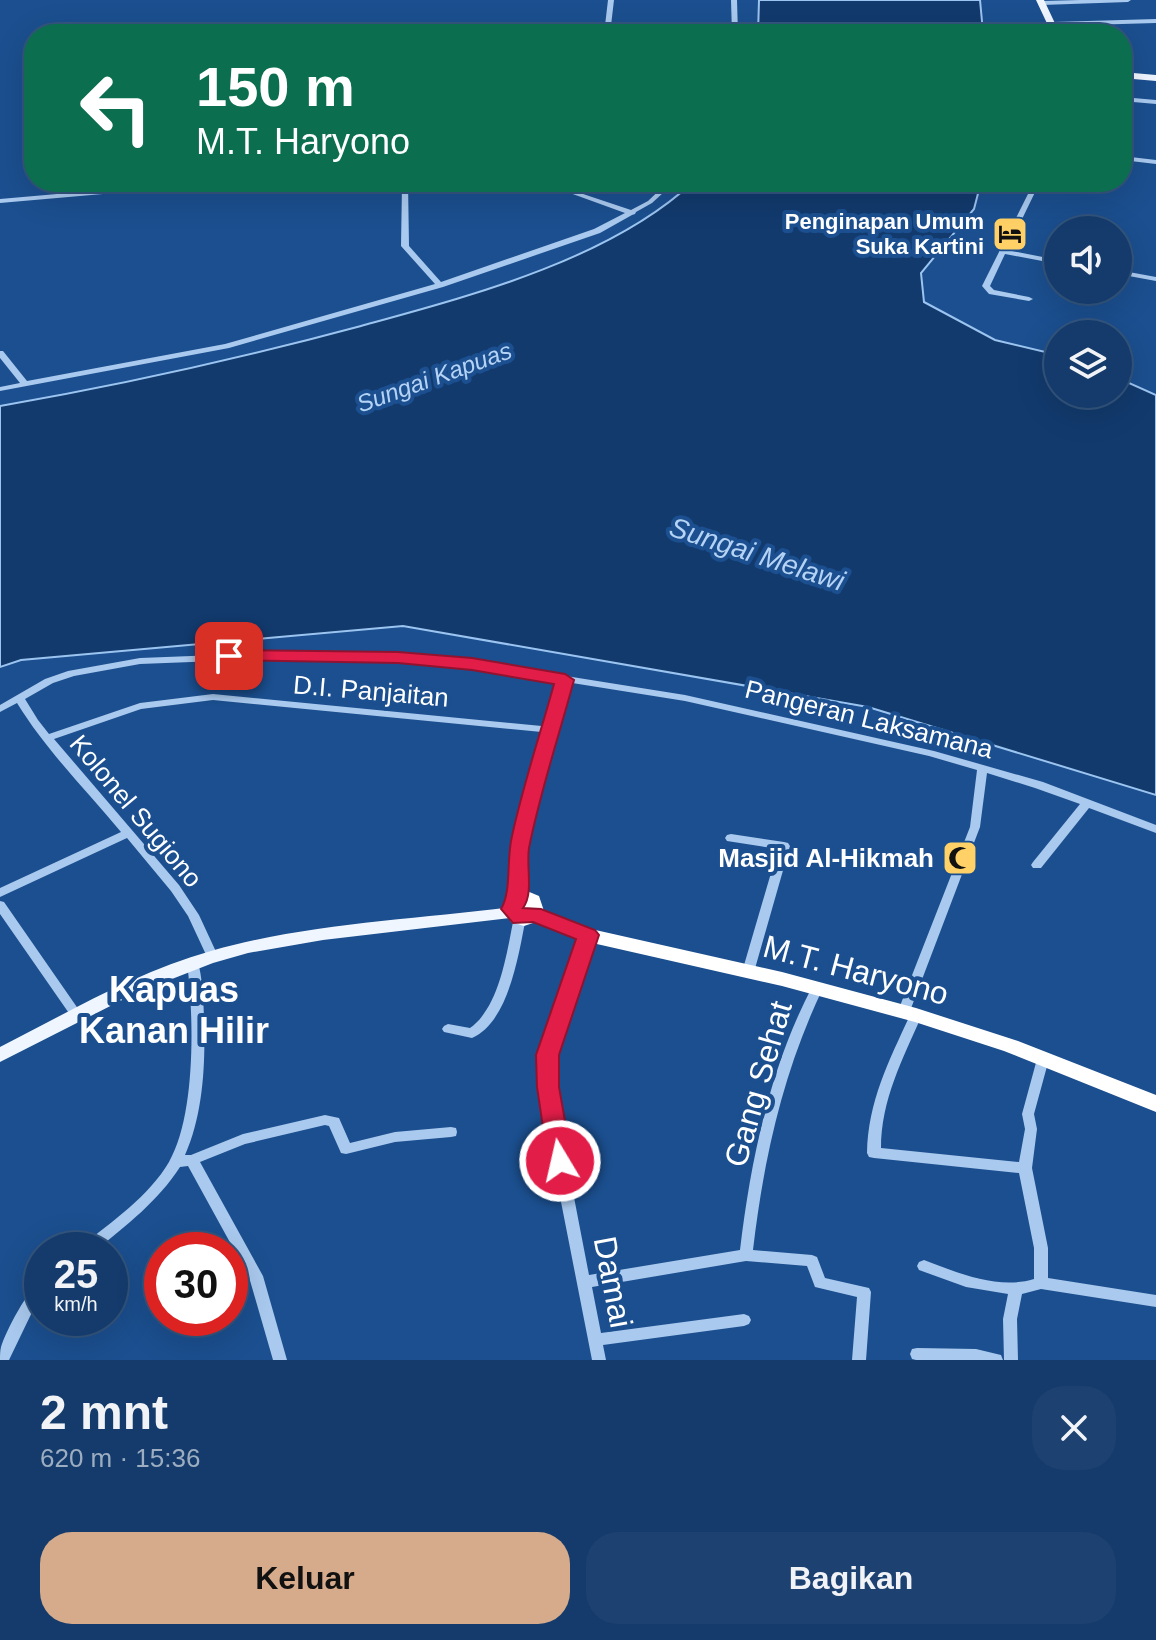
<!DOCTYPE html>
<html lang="id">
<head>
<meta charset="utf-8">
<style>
  :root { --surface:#143b6b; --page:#1d4271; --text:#f1f3f6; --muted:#9dadc1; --line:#33557e; --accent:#d6ab8b }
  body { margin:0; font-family:Helvetica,sans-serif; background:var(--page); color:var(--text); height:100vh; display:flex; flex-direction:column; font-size:30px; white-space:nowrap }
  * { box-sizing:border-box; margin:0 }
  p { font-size:26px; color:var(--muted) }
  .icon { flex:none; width:44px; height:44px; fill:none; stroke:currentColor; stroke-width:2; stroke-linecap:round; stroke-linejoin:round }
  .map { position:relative; height:1360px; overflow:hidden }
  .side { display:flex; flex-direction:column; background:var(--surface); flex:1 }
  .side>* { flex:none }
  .top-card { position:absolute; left:24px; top:24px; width:1108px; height:168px; border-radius:32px; box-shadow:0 8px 32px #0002,0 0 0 2px var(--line); background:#0b6e4f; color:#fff; overflow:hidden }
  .buttons { position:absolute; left:1044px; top:216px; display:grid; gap:16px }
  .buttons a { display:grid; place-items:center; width:88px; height:88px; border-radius:50%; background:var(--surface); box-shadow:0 8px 32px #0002,0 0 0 2px var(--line); font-size:40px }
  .speed { position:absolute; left:24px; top:1232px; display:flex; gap:16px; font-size:40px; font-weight:700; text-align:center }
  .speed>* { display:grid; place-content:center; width:104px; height:104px; border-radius:50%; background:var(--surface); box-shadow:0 8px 32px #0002,0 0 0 2px var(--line); line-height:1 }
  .speed small { font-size:20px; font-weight:400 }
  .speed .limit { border:12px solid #d22; background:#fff; color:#111 }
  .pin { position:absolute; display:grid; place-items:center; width:68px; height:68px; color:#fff; margin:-34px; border-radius:16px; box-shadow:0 4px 12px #0006 }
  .me { position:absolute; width:88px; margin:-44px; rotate:351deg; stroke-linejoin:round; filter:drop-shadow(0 0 6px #0008) }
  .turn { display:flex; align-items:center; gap:28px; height:168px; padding:0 40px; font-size:36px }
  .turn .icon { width:104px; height:104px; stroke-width:2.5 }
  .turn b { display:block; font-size:56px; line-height:68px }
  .round { display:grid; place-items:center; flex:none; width:84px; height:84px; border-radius:32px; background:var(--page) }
  .head { display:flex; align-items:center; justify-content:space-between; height:136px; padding:0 40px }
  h1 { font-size:48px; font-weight:700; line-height:60px }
  .primary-button { display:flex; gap:16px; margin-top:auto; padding:16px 40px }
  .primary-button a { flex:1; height:92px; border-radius:32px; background:var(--accent); color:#111; font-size:32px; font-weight:700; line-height:92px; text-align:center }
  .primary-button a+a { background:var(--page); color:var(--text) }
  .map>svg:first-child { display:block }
  .water { fill:#123a6d; stroke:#9cc4f0; stroke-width:2 }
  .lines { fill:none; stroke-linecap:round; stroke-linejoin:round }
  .minor { fill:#a9c9ee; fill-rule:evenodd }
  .major { fill:#f0f6ff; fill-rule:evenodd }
  .highway { fill:#fff; fill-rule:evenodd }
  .route { fill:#e11d48; stroke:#92132f; stroke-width:2 }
  .labels { text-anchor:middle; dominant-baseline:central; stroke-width:8; stroke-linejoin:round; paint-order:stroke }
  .far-poi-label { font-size:22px; font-weight:bold; fill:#fff; stroke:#1b4f8f; text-anchor:end }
  .far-water-label { font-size:24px; font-style:italic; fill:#b5d3f5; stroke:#1b4f8f }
  .street-label { font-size:26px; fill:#fff; stroke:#1b4f8f }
  .poi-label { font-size:26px; font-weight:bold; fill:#fff; stroke:#1b4f8f; text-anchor:end }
  .water-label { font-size:28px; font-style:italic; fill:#b5d3f5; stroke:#1b4f8f }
  .near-street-label { font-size:32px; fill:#fff; stroke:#1b4f8f }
  .near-quarter-label { font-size:36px; font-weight:bold; fill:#fff; stroke:#1b4f8f }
</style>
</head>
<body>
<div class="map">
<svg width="1156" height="1360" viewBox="0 0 1156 1360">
  <rect width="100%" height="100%" fill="#1b4f8f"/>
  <path class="water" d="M759 0H980L983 32 758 34Z
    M693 182H981L974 209 921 273 924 302 995 340 1058 355V394H1118V378L1156 395V795L868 707 403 626 21 660 0 667V406C122 385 242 358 361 326 470 296 609 260 693 182Z"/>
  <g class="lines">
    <path class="minor" d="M608 0H614L610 34H604Z
      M731 0H737L738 34H732Z
      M1080 0H1131L1128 2 1042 5 1039 3 1042 1Z
      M1156 19V23L1053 26 1050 24 1053 22Z
      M1122 97 1156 100V104L1122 101Z
      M1122 156 1156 160V164L1122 160Z
      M194 182H220L217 184 0 203V199Z
      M334 182H408L409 246 441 282 594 229 625 213 570 193 561 182H568L574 191 631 210 648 201 668 182H675L652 203 636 212 635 214 632 215 600 233 443 287 229 348 0 391V387L20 383 0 358V351H3L27 381 225 344 435 284 401 246 402 185 337 184Z
      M1034 182H1040L1007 250 1058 260V264L1005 254 990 286 994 290 1029 297 1033 299 1029 301 989 294 982 286Z
      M1118 270 1156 277V281L1118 274Z
      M318 651 472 661 685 695 934 751 1043 782 1156 825V833L1089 808 1041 868H1033L1031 865 1033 862 1080 804 1035 788 987 773 980 827 910 1011 908 1014 904 1016 900 1014 898 1011 970 827 977 770 929 756 685 701 472 667 318 657 140 664 74 676 53 683 25 699 38 720 49 734 140 703 213 694 552 727 557 730 552 733 213 700 141 709 54 739 179 885 199 915 218 956 216 959 212 960 208 959 188 916 171 891 127 838 0 897V888L121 832C86 790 46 750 17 703L0 712V705L45 679 68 671 140 658Z
      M731 834 784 842 788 843 790 846 754 972 752 975 748 976 744 975 742 972 778 849 727 841 725 838 727 835Z
      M0 901 4 902 81 1013 83 1016 81 1019 77 1021 73 1019 0 914Z
      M520 913 524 914 526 917C519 953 509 1022 472 1038L444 1032 442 1029 444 1026 448 1024 470 1028C500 1007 507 951 514 917L516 914Z
      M588 931 592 932 594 935 558 1032 553 1067 567 1161 589 1275 740 1250C751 1158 770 1067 813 985L817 983 821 985 823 988C783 1072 764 1157 753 1250L812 1255 817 1257 825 1278 869 1288 871 1292 866 1360H852L857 1297 815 1287 807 1266 746 1261 592 1287 601 1333 744 1314 749 1316 751 1320 749 1324 744 1326 603 1345 606 1360H592L553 1161 541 1067 546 1032 582 935 584 932Z
      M193 959 197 960C201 971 202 984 203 996 206 1048 206 1108 185 1155H191L243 1134 325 1115 339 1118 350 1143 395 1132 451 1127 456 1128 457 1132 456 1136 451 1137 395 1142 346 1154 341 1153 329 1126 325 1125 245 1144 200 1162 263 1276 287 1360H273L249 1277 188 1166 180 1167C158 1201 127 1225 96 1250H79L81 1246C112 1222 149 1196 169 1162 196 1115 194 1016 187 963L189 960Z
      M916 1010 920 1012 922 1015C903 1058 881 1100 881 1148L1019 1162 1025 1129 1022 1114 1037 1059 1039 1056 1043 1054 1047 1056 1049 1059 1034 1114 1037 1129 1032 1168 1048 1248V1278L1156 1295V1307L1041 1289 1022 1294 1017 1319 1018 1360H1004L1003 1319 1008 1294 966 1287 919 1270 917 1266 919 1262 924 1260C958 1273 998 1290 1034 1279V1248L1019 1173 874 1158 869 1157 867 1153C868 1101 889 1061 910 1015L912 1012Z
      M42 1281V1297L35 1306 9 1360H0C0 1355 0 1351 1 1347 6 1331 28 1288 42 1281Z
      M917 1348 976 1349 1001 1355 1003 1360H916L912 1359 910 1354 912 1349Z"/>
    <path class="major" d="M1036 0H1044L1060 34H1052Z
      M1122 72 1156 75V81L1122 78Z
      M512 907 518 909 520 913 518 917 323 940 248 953 213 963 136 993 0 1062V1047C69 1012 136 972 211 951 309 923 411 920 512 907Z"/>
    <path class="highway" d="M565 675 573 680C553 749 524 818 527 891L539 896 544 911 591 929 782 972 916 1008 1018 1041 1156 1095V1112L1004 1051 915 1022 782 986 588 942 536 922 524 926 511 922 504 908 509 897 508 872 516 817 557 680Z"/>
  </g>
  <path class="route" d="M229 650 398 652 472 658 565 674 574 680C559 736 540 792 529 848 526 867 534 893 523 908L541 909 595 930 599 935 559 1055V1087L572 1161 568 1168 560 1171 552 1168 548 1161 537 1087 536 1055 576 939 533 922 513 923 501 909C512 890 506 860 512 836 523 785 540 735 554 684L472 670 398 663 223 660V652Z"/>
  <defs>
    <symbol id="hotel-square" viewBox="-11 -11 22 22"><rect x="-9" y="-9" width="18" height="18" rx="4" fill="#ffd166" stroke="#1b4f8f"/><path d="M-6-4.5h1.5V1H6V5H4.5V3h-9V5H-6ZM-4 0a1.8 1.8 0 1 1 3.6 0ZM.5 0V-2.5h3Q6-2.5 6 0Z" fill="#111"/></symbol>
    <symbol id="mosque-square" viewBox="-11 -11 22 22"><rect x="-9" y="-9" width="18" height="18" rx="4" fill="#ffd166" stroke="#1b4f8f"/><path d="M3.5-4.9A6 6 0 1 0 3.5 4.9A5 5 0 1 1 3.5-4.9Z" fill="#111"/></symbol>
  </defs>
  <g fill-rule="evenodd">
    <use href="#hotel-square" x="990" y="214" width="40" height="40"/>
    <use href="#mosque-square" x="940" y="838" width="40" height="40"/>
  </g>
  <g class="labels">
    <g class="far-poi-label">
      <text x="984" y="221">Penginapan Umum<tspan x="984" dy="25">Suka Kartini</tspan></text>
    </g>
    <g class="far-water-label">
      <text transform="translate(434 377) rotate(-20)">Sungai Kapuas</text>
    </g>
    <g class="street-label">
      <text transform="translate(371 691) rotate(5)">D.I. Panjaitan</text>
      <text transform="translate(869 719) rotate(14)">Pangeran Laksamana</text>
      <text transform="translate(136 811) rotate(50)">Kolonel Sugiono</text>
    </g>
    <g class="poi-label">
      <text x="934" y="858">Masjid Al-Hikmah</text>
    </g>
    <g class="water-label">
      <text transform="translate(757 554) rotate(18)">Sungai Melawi</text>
    </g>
    <g class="near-street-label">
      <text transform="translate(856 970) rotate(15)">M.T. Haryono</text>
      <text transform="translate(758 1084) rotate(-74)">Gang Sehat</text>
      <text transform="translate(613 1282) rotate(79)">Damai</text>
    </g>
    <g class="near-quarter-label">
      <text x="174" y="989">Kapuas<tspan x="174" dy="41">Kanan Hilir</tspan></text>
    </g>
  </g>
</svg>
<div class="buttons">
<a><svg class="icon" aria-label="sound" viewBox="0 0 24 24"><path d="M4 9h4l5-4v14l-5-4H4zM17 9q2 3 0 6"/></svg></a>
<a><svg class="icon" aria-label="layers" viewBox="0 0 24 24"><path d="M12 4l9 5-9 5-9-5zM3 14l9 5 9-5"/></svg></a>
</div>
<div class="speed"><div>25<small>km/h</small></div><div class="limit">30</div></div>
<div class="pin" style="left:229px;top:656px;background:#d93025"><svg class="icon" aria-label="arrive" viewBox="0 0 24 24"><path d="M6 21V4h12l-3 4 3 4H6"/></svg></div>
<svg class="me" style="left:560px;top:1161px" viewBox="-20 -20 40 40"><circle r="17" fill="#e11d48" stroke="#fff" stroke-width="3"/><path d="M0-11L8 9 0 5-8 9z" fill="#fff"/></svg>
<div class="top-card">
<div class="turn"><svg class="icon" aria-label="left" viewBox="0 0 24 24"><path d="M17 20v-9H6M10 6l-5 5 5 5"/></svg><div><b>150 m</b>M.T. Haryono</div></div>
</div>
</div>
<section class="side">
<div class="head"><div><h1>2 mnt</h1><p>620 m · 15:36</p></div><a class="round"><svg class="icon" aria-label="close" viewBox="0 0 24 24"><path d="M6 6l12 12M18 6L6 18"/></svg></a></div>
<div class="primary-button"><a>Keluar</a><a>Bagikan</a></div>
</section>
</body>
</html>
